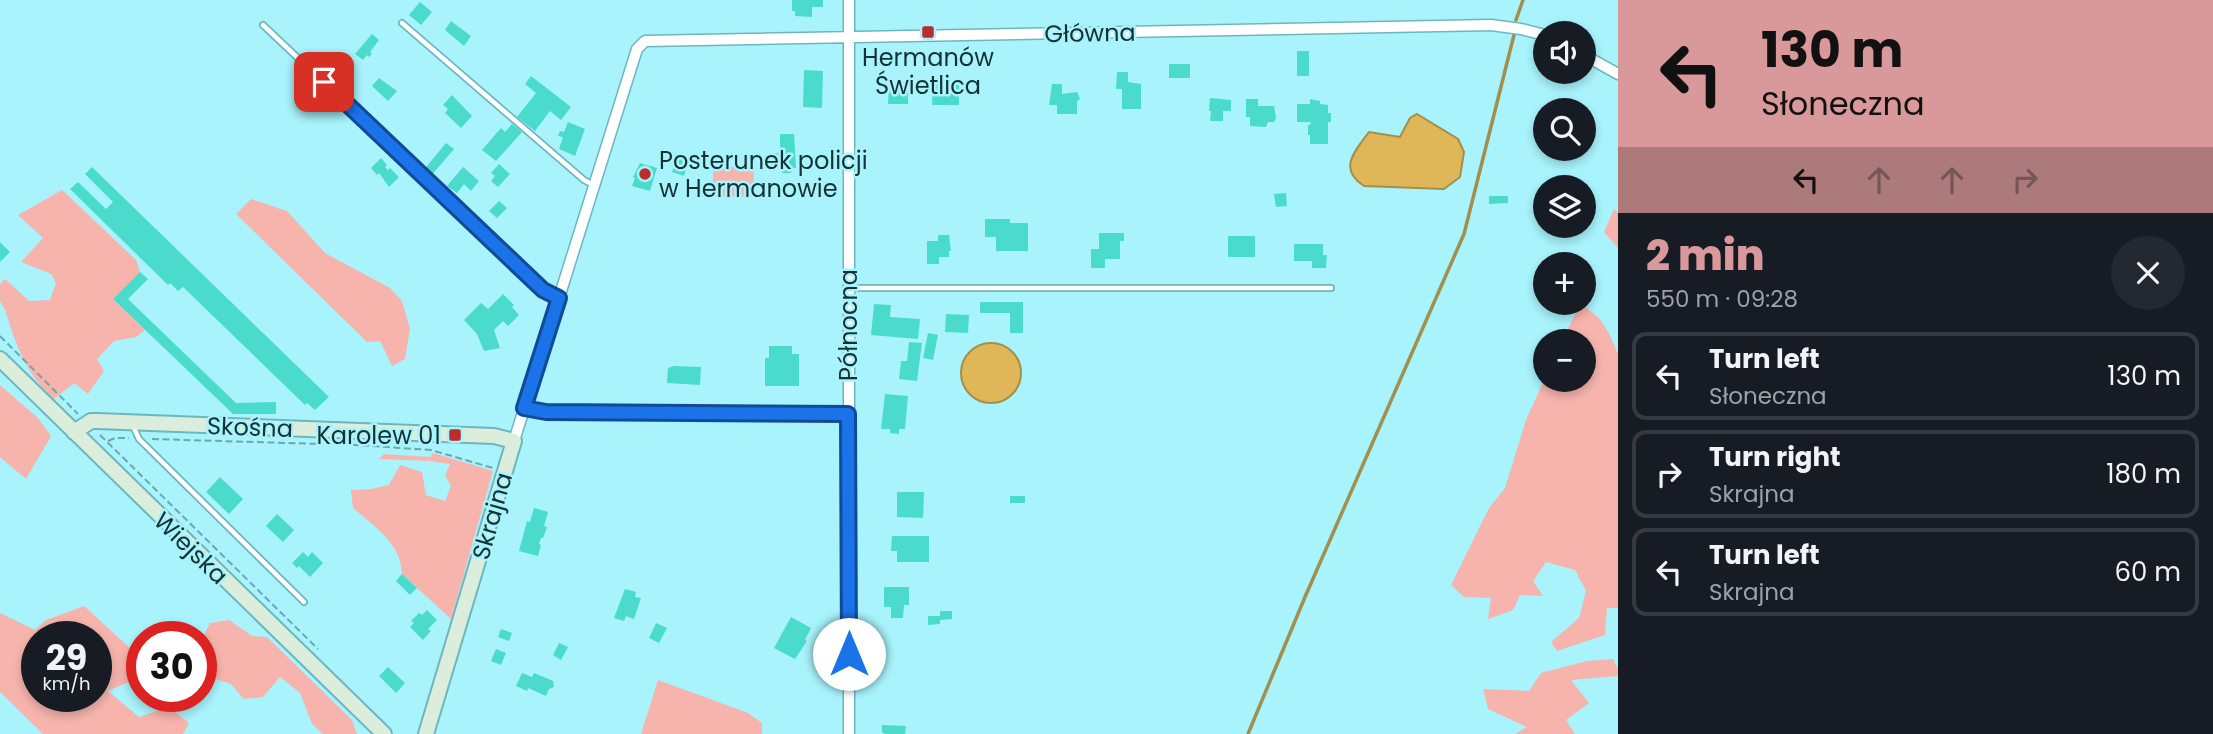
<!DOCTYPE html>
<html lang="en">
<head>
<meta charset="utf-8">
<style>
  :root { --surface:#171b24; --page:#242831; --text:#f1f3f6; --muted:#9ea1a6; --line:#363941; --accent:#d9999b }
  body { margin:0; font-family:Poppins,sans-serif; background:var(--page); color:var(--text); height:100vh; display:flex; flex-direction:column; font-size:26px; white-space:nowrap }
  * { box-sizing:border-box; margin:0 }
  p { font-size:23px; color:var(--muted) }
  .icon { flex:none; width:38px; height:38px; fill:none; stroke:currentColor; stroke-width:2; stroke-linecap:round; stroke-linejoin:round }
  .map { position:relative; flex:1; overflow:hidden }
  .drawer { display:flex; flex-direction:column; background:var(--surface); width:595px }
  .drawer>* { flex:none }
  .hud { background:#d9999b; color:#111; overflow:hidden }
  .buttons { position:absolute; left:1533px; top:21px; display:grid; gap:14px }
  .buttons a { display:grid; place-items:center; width:63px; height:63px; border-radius:50%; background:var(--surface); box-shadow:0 4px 10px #0003; font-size:35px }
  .speed { position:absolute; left:21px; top:621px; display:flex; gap:14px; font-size:35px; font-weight:700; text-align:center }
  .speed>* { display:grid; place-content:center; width:91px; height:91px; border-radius:50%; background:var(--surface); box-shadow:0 4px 10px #0003; line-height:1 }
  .speed small { font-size:18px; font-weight:400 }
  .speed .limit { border:10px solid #d22; background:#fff; color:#111 }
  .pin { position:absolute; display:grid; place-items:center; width:60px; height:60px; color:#fff; margin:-30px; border-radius:14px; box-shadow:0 4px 10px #0006 }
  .me { position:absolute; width:77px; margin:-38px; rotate:0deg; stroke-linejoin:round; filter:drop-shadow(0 0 5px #0008) }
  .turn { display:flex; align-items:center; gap:24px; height:147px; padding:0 28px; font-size:32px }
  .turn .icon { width:91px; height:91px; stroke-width:2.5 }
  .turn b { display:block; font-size:49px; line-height:60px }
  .lanes { display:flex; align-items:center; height:66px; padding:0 28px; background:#0003; justify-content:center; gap:35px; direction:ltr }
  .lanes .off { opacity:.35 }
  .round { display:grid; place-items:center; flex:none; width:74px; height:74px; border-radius:37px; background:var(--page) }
  .headline { display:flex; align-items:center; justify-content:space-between; height:119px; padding:0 28px }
  h1 { font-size:42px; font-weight:800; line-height:52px; color:var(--accent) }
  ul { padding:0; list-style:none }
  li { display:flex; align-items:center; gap:21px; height:88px; margin:0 14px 10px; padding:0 14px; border:4px solid var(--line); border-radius:14px }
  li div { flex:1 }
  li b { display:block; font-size:26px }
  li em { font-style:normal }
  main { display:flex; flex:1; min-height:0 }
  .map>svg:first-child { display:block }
  .green { fill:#f6b4ad; fill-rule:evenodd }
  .water { fill:#e0b758; stroke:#a28f4e; stroke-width:2 }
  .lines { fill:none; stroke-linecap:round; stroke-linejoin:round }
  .stream { stroke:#a28f4e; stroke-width:3.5 }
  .building { fill:#4bdbcd }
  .lane-casing { stroke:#6db6c0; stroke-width:8 }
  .street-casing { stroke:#6db6c0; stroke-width:13 }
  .secondary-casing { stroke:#6db6c0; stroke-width:18 }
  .path { stroke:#6da7ae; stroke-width:2; stroke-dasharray:7 3.5; stroke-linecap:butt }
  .lane { stroke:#fff; stroke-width:4.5 }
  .street { stroke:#fff; stroke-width:10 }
  .secondary { stroke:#daeedb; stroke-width:14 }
  .route-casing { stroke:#114b97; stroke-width:18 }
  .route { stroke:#1a73e8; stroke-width:12 }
  .poi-dot { fill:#bb2c2b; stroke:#a8f3fc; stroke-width:2.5 }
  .labels { text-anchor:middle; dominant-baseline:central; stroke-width:5; stroke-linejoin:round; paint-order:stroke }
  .street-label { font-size:24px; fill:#133236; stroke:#a8f3fc }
  .poi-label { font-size:24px; fill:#133236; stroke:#a8f3fc }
</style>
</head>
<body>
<main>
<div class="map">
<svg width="1618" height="734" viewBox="0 0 1618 734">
  <rect width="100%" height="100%" fill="#a8f3fc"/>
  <path class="green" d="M713 167H754L753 197 713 196Z
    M62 190 136 260 140 272 113 299 145 330 136 337 114 341 97 359 104 371 88 394 74 383 54 399C26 375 16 344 5 310L0 301V284L5 279 29 301 50 300 56 283 51 274 21 262 43 238 18 215Z
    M251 199 287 211 325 253 390 288 402 301 410 329 405 359 392 366 380 341 367 342 236 214Z
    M1614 209 1618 213V248L1604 232Z
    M1580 304C1603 317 1608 330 1618 354V608H1607L1605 635 1557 651 1551 642 1579 618 1586 591 1575 570 1546 562 1533 581 1543 596 1520 595 1513 610 1488 619 1491 598 1464 597 1451 585 1489 508 1505 488 1526 420 1545 378 1584 380V341H1562Z
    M0 385 38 418 51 436 26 479 0 457Z
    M433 453 493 471 451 619 402 574C401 543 375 527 353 508L351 490 371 489 389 485 400 465 422 472 426 495 445 501 451 486 445 475 450 464 431 461 379 459 384 454 430 457Z
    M84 606 142 659V676L108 691 139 717 169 707 189 723 183 734H43L0 692V613L35 630 46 620ZM37 637H96V696H37Z
    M229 620 252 636 267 637 352 720 357 734H323L312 724 300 693 280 677 263 697 244 699 231 684 212 678C200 654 197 647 210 623Z
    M1613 659 1618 669V676L1571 680 1589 703 1566 720 1575 734H1515L1527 727 1488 709 1483 689 1529 691 1541 673 1587 661Z
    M658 680 748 713 762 723V734H641Z"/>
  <path class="water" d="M1417 114 1458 139 1464 152 1460 177 1444 189 1364 186C1338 169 1354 152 1369 132L1400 137 1410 118Z
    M961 373a30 30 0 1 1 60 0a30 30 0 1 1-60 0Z"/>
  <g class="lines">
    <path class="stream" d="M1516 20 1523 0
      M1248 734 1305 597 1464 234 1514 35"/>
  </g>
  <path class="building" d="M792 0H823V7H812V17L795 16V11H792Z
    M420 2 432 12 421 25 409 15Z
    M451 21 471 36 464 46 445 30Z
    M372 34 379 40 370 52 372 54 369 57 367 55 363 60 355 54Z
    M1297 51H1309V76H1297Z
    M1169 64H1190V78H1169Z
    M804 70 823 71 822 108 803 107Z
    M1117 72H1128V82L1141 84V109H1122V89H1116Z
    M531 76 571 107 561 120 550 111 535 131 517 117 536 93 525 84Z
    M379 78 397 91 388 101 372 86Z
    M889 84H908V104H888Z
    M1052 84H1062V94L1077 92 1080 99 1077 101V114H1057V105H1049Z
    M933 85H959V105H932Z
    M452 95 472 116 461 128 445 113 448 109 443 105Z
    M1210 98 1231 100V111H1223V121H1210L1211 111H1209Z
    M1246 99H1258V106H1274L1276 118 1274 122H1268L1266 127 1250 126V117H1246Z
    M1310 99 1320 101V104L1328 105V113H1331V122H1328V144H1310V135H1308V125H1310L1311 122H1297V104H1310Z
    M568 122 585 129 575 156 559 149 563 137 558 136 560 131 564 132Z
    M512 124 522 132 496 161 482 150 501 128 505 132Z
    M780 134H794L796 168H791V173H782V168H774V153H780Z
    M446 143 454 149 430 177 423 171Z
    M381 158 387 165 385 167 388 170 390 168 399 177 389 187 379 173 377 175 371 168Z
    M677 158 688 162 684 176 672 172Z
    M640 163 657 168 650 191 632 186 635 178 633 177Z
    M499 164 510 174 498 187 491 181 495 176 491 173Z
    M92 167 329 397 315 410 307 403 305 405 183 287 178 291 170 283 168 285 70 189 78 182 106 209 113 202 85 174Z
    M463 167 479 181 471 191 464 184 457 193 447 186Z
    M1286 193 1287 206 1276 207 1274 194Z
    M1489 196H1508V203L1489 204Z
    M499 201 507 208 497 218 489 211Z
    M985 219H1010V223H1028V251H996V237H985Z
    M1099 233H1124V241H1120V259H1105V268H1091V249H1099Z
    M938 235H949L951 251H949V257H939V264H927V241H938Z
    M1228 236H1255V257H1228Z
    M0 242 10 252 0 262Z
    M1294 244H1323V255H1327L1326 268H1312V261H1294Z
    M140 272 148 279 128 299 236 403 276 402V414H233L113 299Z
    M503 294 514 305 512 307 519 315 508 326 503 321 494 330 500 348 484 351 477 334 464 320 481 303 488 309Z
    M980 302H1023V333H1010V313H980Z
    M874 304 891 305 890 317 920 319 918 339 871 335Z
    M946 314 969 315 968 333 945 332Z
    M928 333 938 335 933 360 923 358Z
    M909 342 922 343 917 381 899 379 901 361H907Z
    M769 346H792V354H799V386H765V358H769Z
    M674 366 701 367 700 385 667 383 668 368Z
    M885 394 908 396 905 429H899V434L890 433V429H881Z
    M220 477 243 499 229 514 206 492Z
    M897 492H924L923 518 897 517Z
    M1010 496H1025V503H1010Z
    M534 508 548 512 544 526 547 527 543 538H541L539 544 541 545 538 556 519 551 527 521 530 522Z
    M277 514 294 530 283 542 266 526Z
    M892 536H929V562H897V551H891Z
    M303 552 308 557 312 552 323 563 310 577 299 566 297 568 292 563Z
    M402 574 417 588 410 595 396 581Z
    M884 587H909V605H904L903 618H891V607H884Z
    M625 589 636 592 635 597 641 598 634 619 626 616 624 621 614 618Z
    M427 610 437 620 428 629 431 631 423 640 410 627 414 623 411 621 419 613 422 615Z
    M940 611H952V619L940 620V624L928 625V616H940Z
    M791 617 811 628 805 640 807 641 795 659 774 648Z
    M656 623 667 628 659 643 649 638Z
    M501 629 512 633 509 641 498 637Z
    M559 643 568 647 561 660 553 655Z
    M496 649 506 653 501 665 491 661Z
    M388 667 405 683 396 693 379 676Z
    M522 673 532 677 534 673 553 681 554 687 549 689 546 696 528 688 527 691 516 686Z
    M882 725 906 726 905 734H885L882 732Z"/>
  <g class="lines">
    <defs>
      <path id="lane" d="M402 23 584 180 593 185
        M263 25 543 290 557 297
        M849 288H1331
        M133 426 139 439 304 602"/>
      <path id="street" d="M849 0V734
        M1584 55 1618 74
        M524 408 546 412 848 414
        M514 441 637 49 645 41 1491 25 1521 29 1545 35"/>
      <path id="secondary" d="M0 359 384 734
        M74 432 91 421H97L494 436 514 441 426 734"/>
    </defs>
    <use href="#lane" class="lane-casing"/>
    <use href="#street" class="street-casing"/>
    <use href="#secondary" class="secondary-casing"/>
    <path class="path" d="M0 336 78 414
      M100 435 318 649
      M152 439 321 444
      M108 441 115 438H129
      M341 444 431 450 493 468"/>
    <use href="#lane" class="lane"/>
    <use href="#street" class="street"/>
    <use href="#secondary" class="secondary"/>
  </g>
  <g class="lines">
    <defs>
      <path id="route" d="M324 82 543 290 559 298 524 408 546 412 848 414 849 654"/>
    </defs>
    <use href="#route" class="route-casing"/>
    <use href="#route" class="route"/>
  </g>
  <g class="poi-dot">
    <rect x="921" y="25" width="14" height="14" rx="3.5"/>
    <circle cx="645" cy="174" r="7"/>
    <rect x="448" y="428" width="14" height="14" rx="3.5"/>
  </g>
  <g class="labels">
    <g class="street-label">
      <text transform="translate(1090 33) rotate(-1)">Główna</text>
      <text transform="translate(848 325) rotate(-90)">Północna</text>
      <text transform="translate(250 427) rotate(2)">Skośna</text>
      <text transform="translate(492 516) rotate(-74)">Skrajna</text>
      <text transform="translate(191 548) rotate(44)">Wiejska</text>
    </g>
    <g class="poi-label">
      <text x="928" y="57">Hermanów<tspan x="928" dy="28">Świetlica</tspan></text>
      <text x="659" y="160" text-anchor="start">Posterunek policji<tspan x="659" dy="28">w Hermanowie</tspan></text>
      <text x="441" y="435" text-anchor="end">Karolew 01</text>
    </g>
  </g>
</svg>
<div class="buttons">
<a><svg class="icon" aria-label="sound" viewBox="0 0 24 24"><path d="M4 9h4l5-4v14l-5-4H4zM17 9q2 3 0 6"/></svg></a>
<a><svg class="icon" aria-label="search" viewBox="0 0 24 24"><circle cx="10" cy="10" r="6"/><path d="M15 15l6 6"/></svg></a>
<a><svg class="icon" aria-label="layers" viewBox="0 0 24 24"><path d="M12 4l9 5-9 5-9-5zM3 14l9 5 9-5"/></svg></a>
<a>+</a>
<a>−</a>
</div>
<div class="speed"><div>29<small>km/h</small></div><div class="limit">30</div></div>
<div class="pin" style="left:324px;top:82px;background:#d93025"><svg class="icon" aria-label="arrive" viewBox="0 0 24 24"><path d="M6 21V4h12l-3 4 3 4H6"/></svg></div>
<svg class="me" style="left:849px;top:654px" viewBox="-20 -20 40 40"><circle r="19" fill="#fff"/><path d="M0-13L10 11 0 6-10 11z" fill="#1a73e8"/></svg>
</div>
<section class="drawer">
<div class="hud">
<div class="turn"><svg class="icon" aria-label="left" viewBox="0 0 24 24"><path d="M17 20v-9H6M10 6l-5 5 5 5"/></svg><div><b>130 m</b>Słoneczna</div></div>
<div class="lanes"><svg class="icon" aria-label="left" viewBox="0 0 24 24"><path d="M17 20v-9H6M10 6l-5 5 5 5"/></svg><svg class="icon off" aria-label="ahead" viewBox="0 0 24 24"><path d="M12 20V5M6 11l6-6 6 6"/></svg><svg class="icon off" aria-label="ahead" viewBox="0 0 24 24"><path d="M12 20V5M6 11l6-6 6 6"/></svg><svg class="icon off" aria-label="right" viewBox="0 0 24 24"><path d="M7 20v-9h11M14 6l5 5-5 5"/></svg></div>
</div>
<div class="headline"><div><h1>2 min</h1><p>550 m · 09:28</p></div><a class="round"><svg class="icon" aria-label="close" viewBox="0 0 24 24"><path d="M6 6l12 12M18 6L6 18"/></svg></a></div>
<ul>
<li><svg class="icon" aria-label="left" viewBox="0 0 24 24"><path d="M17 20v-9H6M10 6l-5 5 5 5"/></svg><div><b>Turn left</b><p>Słoneczna</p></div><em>130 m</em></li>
<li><svg class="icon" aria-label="right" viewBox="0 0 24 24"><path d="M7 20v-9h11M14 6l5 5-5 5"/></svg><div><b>Turn right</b><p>Skrajna</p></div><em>180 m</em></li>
<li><svg class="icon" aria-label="left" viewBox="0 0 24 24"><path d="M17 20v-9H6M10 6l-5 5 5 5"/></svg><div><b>Turn left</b><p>Skrajna</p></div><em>60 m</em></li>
</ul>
</section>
</main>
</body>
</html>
